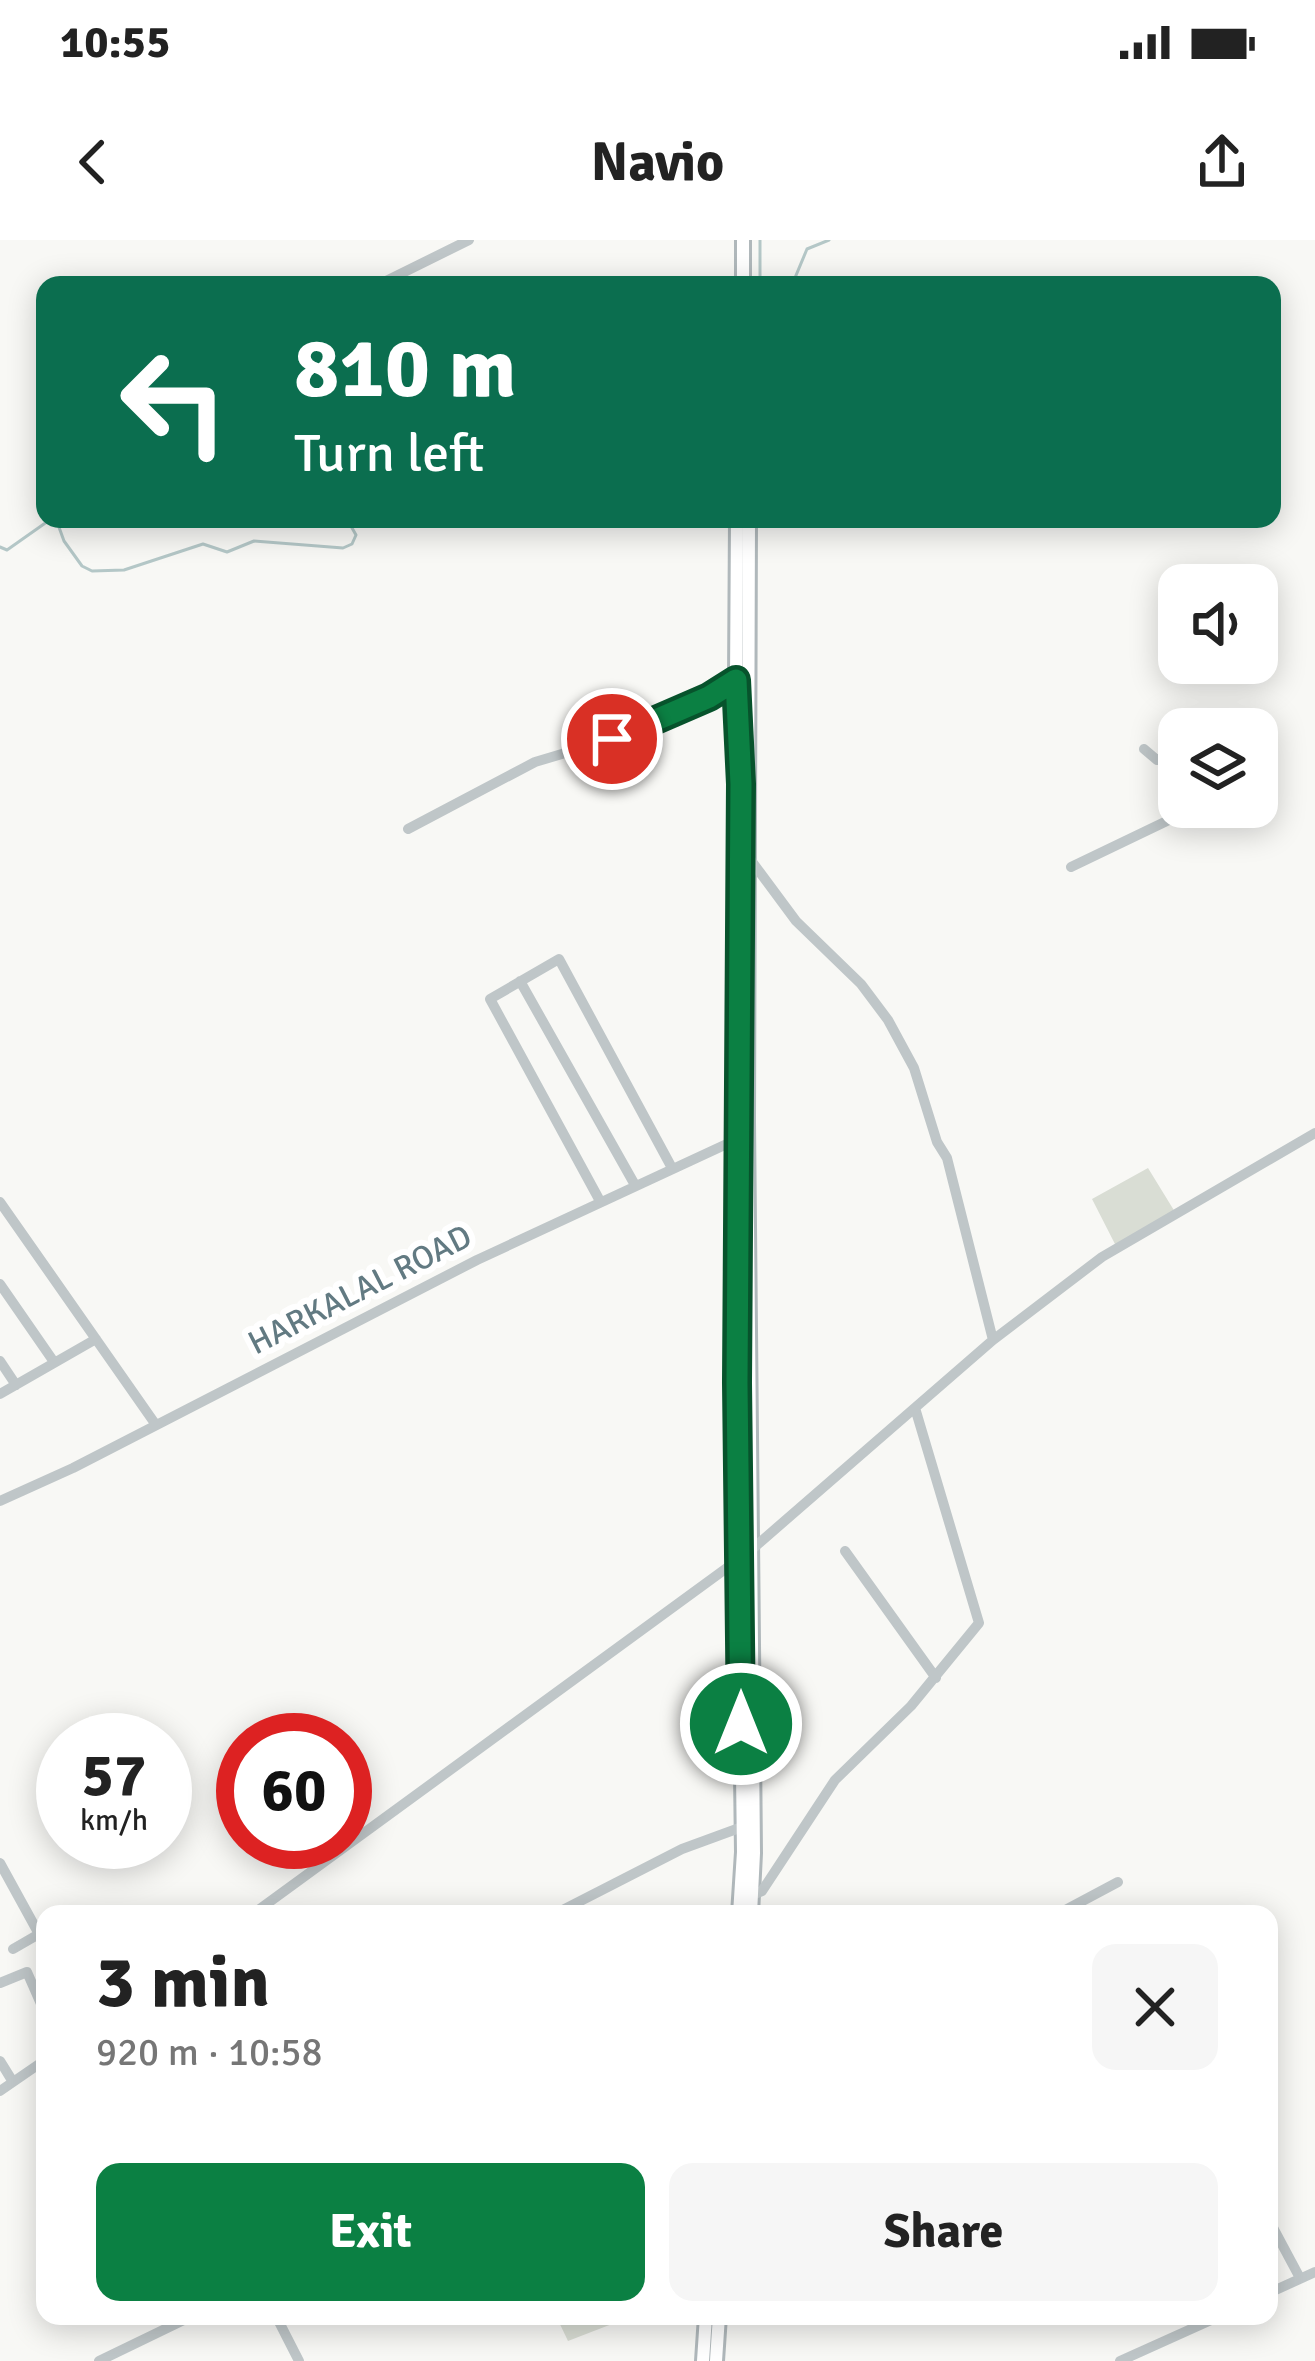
<!DOCTYPE html>
<html lang="en">
<head>
<meta charset="utf-8">
<style>
  :root { --surface:#fff; --page:#f6f6f6; --text:#222; --muted:#767676; --accent:#0b8043 }
  body { margin:0; font-family:Signika,sans-serif; background:var(--page); color:var(--text); height:100vh; display:flex; flex-direction:column; font-size:45px; white-space:nowrap }
  * { box-sizing:border-box; margin:0 }
  p { font-size:39px; color:var(--muted) }
  .icon { flex:none; width:66px; height:66px; fill:none; stroke:currentColor; stroke-width:2; stroke-linecap:round; stroke-linejoin:round }
  .map { position:relative; flex:1; overflow:hidden }
  .details { position:absolute; left:36px; top:1665px; width:1242px; height:420px; display:flex; flex-direction:column; background:var(--surface); border-radius:24px; box-shadow:0 6px 30px #0003 }
  .details>* { flex:none }
  .top-card { position:absolute; left:36px; top:36px; width:1245px; height:252px; border-radius:24px; box-shadow:0 6px 30px #0003; background:#0b6e4f; color:#fff; overflow:hidden }
  .buttons { position:absolute; left:1158px; top:324px; display:grid; gap:24px }
  .buttons a { display:grid; place-items:center; width:120px; height:120px; border-radius:24px; background:var(--surface); box-shadow:0 6px 30px #0003; font-size:60px }
  .speed { position:absolute; left:36px; top:1473px; display:flex; gap:24px; font-size:60px; font-weight:700; text-align:center }
  .speed>* { display:grid; place-content:center; width:156px; height:156px; border-radius:50%; background:var(--surface); box-shadow:0 6px 30px #0003; line-height:1 }
  .speed small { font-size:30px; font-weight:400 }
  .speed .limit { border:18px solid #d22; background:#fff; color:#111 }
  .pin { position:absolute; display:grid; place-items:center; width:102px; height:102px; color:#fff; margin:-51px; border:6px solid #fff; border-radius:50%; box-shadow:0 3px 12px #0007 }
  .me { position:absolute; width:132px; margin:-66px; rotate:0deg; stroke-linejoin:round; filter:drop-shadow(0 0 9px #0008) }
  .turn { display:flex; align-items:center; gap:42px; height:252px; padding:0 60px; font-size:54px }
  .turn .icon { width:156px; height:156px; stroke-width:2.5 }
  .turn b { display:block; font-size:84px; line-height:102px }
  .round { display:grid; place-items:center; flex:none; width:126px; height:126px; border-radius:24px; background:var(--page) }
  .head { display:flex; align-items:center; justify-content:space-between; height:204px; padding:0 60px }
  h1 { font-size:72px; font-weight:700; line-height:90px }
  .button { display:flex; gap:24px; margin-top:auto; padding:24px 60px }
  .button a { flex:1; height:138px; border-radius:24px; background:var(--accent); color:#fff; font-size:48px; font-weight:700; line-height:138px; text-align:center }
  .button a+a { background:var(--page); color:var(--text) }
  .status { display:flex; justify-content:space-between; align-items:center; height:84px; padding:0 60px; background:var(--surface); direction:ltr }
  .status svg { height:33px; fill:currentColor }
  header { display:flex; justify-content:space-between; align-items:center; height:156px; padding:0 60px; background:var(--surface); font-size:54px; font-weight:700 }
  .map>svg:first-child { display:block }
  .green { fill:#d9ddd4 }
  .lines { fill:none; stroke-linecap:round; stroke-linejoin:round }
  .stream { stroke:#b4c7c7; stroke-width:3 }
  .major-casing { stroke:#b0b8bb; stroke-width:18 }
  .minor { stroke:#bfc6c8; stroke-width:10 }
  .major { stroke:#fff; stroke-width:12 }
  .route-casing { stroke:#07532c; stroke-width:30 }
  .route { stroke:#0b8043; stroke-width:21 }
  .labels { text-anchor:middle; dominant-baseline:central; stroke-width:12; stroke-linejoin:round; paint-order:stroke }
  .street-label { font-size:33px; fill:#627a82; stroke:#fff }
</style>
</head>
<body>
<div class="status"><b>10:55</b><svg viewBox="0 0 49 12"><path d="M0 12V9h3v3zM5 12V6h3v6zM10 12V3h3v9zM15 12V0h3v12zM26 1h20v11H26zM47 4h2v5h-2z"/></svg></div>
<header><svg class="icon" aria-label="back" viewBox="0 0 24 24"><path d="M15 5l-7 7 7 7"/></svg>Navio<svg class="icon" aria-label="share" viewBox="0 0 24 24"><path d="M12 15V3M7 8l5-5 5 5M5 13v7h14v-7"/></svg></header>
<div class="map">
<svg width="1315" height="2121" viewBox="0 0 1315 2121">
  <rect width="100%" height="100%" fill="#f8f8f5"/>
  <path class="green" d="M1148 928 1175 972 1116 1006 1092 959Z
    M556 2076H608L612 2084 568 2101Z"/>
  <g class="lines">
    <path class="stream" d="M760 45V0
      M792 45 807 9 829 0
      M56 279 64 301 82 326 92 331 124 330 203 304 227 312 254 301 343 308 352 304 356 295 347 279
      M0 307 7 310 51 279"/>
    <defs>
      <path id="major" d="M743 45V0
        M737 279 736 440 741 544 737 1143 743 1612 739 1674
        M749 279 747 881 754 1613 751 1674
        M703 2121 706 2076
        M716 2121 719 2076"/>
    </defs>
    <use href="#major" class="major-casing"/>
    <path class="minor" d="M378 45 469 0
      M1144 509 1157 520 1162 519 1179 528
      M408 589 535 522 612 499 709 457 736 440
      M747 615 796 681 861 744 888 780 914 828 937 902 947 918 993 1100
      M1071 627 1196 567
      M520 741 635 945
      M600 961 490 759 559 719 672 928
      M0 962 156 1185
      M0 1044 54 1122
      M0 1121 16 1145
      M0 1154 96 1099
      M0 1261 73 1228 477 1020 744 896
      M845 1311 936 1438
      M0 1623 39 1694 13 1709
      M752 1655 762 1651 835 1540 911 1466 979 1383 915 1168
      M253 1674 750 1311 993 1100 1102 1017 1315 893
      M555 1674 682 1609 742 1587
      M1058 1674 1118 1642
      M0 1743 27 1732 45 1773
      M0 1821 13 1842
      M0 1851 45 1820
      M1269 1980 1300 2038
      M1269 2053 1315 2032
      M276 2076 299 2121
      M99 2121 192 2076
      M1120 2121 1220 2076"/>
    <use href="#major" class="major"/>
  </g>
  <g class="lines">
    <defs>
      <path id="route" d="M612 499 709 457 736 440 741 544 737 1143 741 1484"/>
    </defs>
    <use href="#route" class="route-casing"/>
    <use href="#route" class="route"/>
  </g>
  <g class="labels">
    <g class="street-label">
      <text transform="translate(360 1050) rotate(-27)">HARKALAL ROAD</text>
    </g>
  </g>
</svg>
<div class="buttons">
<a><svg class="icon" aria-label="sound" viewBox="0 0 24 24"><path d="M4 9h4l5-4v14l-5-4H4zM17 9q2 3 0 6"/></svg></a>
<a><svg class="icon" aria-label="layers" viewBox="0 0 24 24"><path d="M12 4l9 5-9 5-9-5zM3 14l9 5 9-5"/></svg></a>
</div>
<div class="speed"><div>57<small>km/h</small></div><div class="limit">60</div></div>
<div class="pin" style="left:612px;top:499px;background:#d93025"><svg class="icon" aria-label="arrive" viewBox="0 0 24 24"><path d="M6 21V4h12l-3 4 3 4H6"/></svg></div>
<svg class="me" style="left:741px;top:1484px" viewBox="-20 -20 40 40"><circle r="17" fill="#0b8043" stroke="#fff" stroke-width="3"/><path d="M0-11L8 9 0 5-8 9z" fill="#fff"/></svg>
<div class="top-card">
<div class="turn"><svg class="icon" aria-label="left" viewBox="0 0 24 24"><path d="M17 20v-9H6M10 6l-5 5 5 5"/></svg><div><b>810 m</b>Turn left</div></div>
</div>
<section class="details">
<div class="head"><div><h1>3 min</h1><p>920 m · 10:58</p></div><a class="round"><svg class="icon" aria-label="close" viewBox="0 0 24 24"><path d="M6 6l12 12M18 6L6 18"/></svg></a></div>
<div class="button"><a>Exit</a><a>Share</a></div>
</section>
</div>
</body>
</html>
